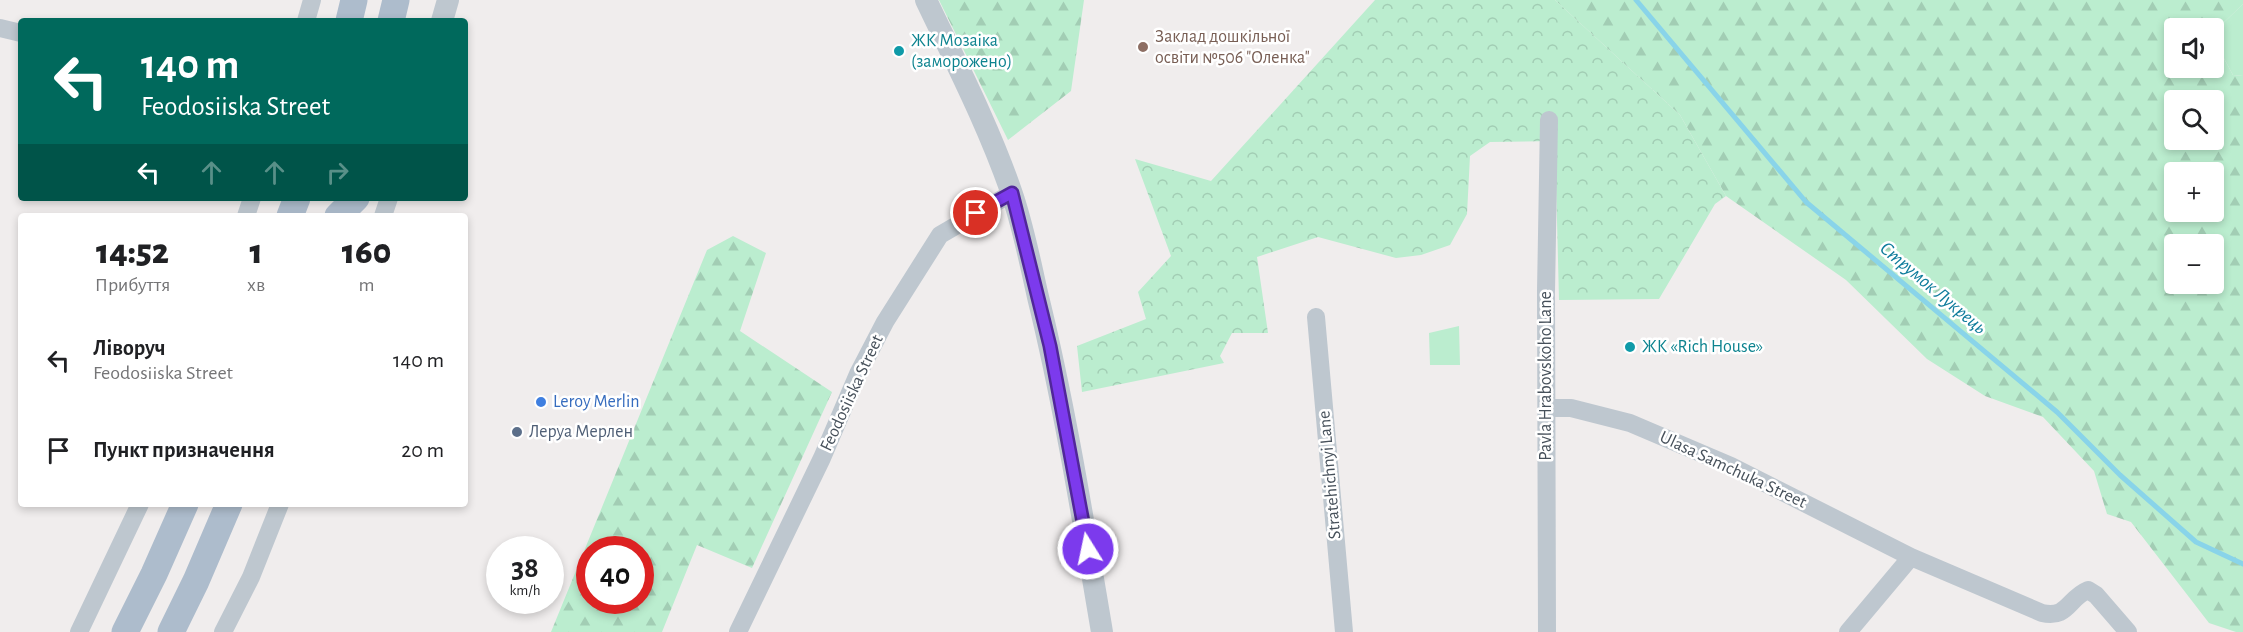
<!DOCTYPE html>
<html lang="uk">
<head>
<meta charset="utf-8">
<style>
  :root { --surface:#fff; --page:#f6f6f6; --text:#202124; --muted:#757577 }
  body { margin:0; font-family:"Alegreya Sans",sans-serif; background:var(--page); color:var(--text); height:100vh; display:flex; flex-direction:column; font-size:22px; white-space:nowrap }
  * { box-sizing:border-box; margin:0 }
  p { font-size:20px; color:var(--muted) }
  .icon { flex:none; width:33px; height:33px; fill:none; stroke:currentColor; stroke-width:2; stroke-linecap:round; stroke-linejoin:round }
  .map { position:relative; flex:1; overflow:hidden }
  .details { position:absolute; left:18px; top:213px; width:450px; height:294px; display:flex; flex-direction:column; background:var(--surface); border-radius:6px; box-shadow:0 3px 9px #0003 }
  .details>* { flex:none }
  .top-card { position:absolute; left:18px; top:18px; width:450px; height:183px; border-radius:6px; box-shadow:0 3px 9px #0003; background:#00695c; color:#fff; overflow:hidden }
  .controls { position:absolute; left:2164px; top:18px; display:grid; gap:12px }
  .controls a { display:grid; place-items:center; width:60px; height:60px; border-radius:6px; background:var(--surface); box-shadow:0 3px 9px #0003; font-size:30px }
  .speed { position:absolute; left:486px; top:536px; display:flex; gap:12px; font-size:30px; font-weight:700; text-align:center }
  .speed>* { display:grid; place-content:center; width:78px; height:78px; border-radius:50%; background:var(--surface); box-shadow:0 3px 9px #0003; line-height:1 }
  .speed small { font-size:15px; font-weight:400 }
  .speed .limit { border:9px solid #d22; background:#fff; color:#111 }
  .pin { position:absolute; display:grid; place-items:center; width:51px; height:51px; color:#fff; margin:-26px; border:3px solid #fff; border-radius:50%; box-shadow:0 2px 6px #0007 }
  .me { position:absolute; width:66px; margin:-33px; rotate:350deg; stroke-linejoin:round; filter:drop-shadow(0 0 4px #0008) }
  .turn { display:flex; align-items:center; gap:21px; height:126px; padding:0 24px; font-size:27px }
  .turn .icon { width:78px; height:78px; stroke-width:2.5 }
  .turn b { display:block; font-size:42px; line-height:51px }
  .lanes { display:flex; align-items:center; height:57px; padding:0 24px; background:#0003; justify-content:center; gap:30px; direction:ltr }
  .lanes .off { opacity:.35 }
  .eta { display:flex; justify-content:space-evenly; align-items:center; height:102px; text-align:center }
  .eta b { font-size:36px; font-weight:800; line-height:42px }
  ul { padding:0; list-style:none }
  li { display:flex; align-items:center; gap:18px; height:90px; padding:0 24px }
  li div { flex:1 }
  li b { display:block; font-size:22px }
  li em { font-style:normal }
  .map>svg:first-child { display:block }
  .grass { fill:#bbedcf }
  .forest { fill:url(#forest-firs); fill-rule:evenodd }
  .park { fill:url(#park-crowns) }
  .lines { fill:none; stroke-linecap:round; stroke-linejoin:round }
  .stream { stroke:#89d4e9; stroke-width:5 }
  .minor { stroke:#bec7cf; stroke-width:18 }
  .tertiary { stroke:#bec7cf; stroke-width:22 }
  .primary { stroke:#adbccc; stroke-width:27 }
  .route-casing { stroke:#51269a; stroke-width:15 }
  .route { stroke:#7c3aed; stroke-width:10 }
  .education-dot { fill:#8d6e63; stroke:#fff; stroke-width:2 }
  .culture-dot { fill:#0f9aa8; stroke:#fff; stroke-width:2 }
  .shop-dot { fill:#3f7fe0; stroke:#fff; stroke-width:2 }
  .service-dot { fill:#5c6f8a; stroke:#fff; stroke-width:2 }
  .labels { text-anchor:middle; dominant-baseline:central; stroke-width:5; stroke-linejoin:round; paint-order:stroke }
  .education-label { font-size:18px; fill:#785e54; stroke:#fff; text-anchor:start }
  .culture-label { font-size:18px; fill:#0d838f; stroke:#fff; text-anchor:start }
  .street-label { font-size:18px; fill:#46505a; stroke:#fff }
  .shop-label { font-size:18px; fill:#366cbe; stroke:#fff; text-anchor:start }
  .service-label { font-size:18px; fill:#4e5e75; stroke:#fff; text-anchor:start }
  .water-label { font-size:20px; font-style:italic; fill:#0f7c9c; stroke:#fff }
</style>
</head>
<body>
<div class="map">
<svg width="2243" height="632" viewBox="0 0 2243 632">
  <defs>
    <pattern id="forest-firs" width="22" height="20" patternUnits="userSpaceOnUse" patternTransform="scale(1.5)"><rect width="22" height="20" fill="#bbedcf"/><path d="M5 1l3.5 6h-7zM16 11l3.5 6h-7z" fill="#a2cdb4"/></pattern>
    <pattern id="park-crowns" width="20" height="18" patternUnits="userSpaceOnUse" patternTransform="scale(1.5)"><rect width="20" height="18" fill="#bbedcf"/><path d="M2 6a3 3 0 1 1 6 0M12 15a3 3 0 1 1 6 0" fill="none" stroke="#a2cdb4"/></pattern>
  </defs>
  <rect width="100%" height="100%" fill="#f0eded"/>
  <path class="grass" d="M2243 4V76L2233 75 2214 40V32Z
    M1459 326 1460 365H1430L1429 333Z"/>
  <path class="forest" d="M939 0H1084L1071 91 1008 140Z
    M1555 0H2243V4L2214 32V28H2175V68H2214V40L2233 75 2243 76V632H2236L2209 623 2131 522 2107 514 2094 471 2043 417 1985 396 1927 359 1846 280 1726 196 1680 115ZM2175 100H2214V140H2175ZM2175 172H2214V212H2175ZM2175 244H2214V284H2175Z
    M733 236 766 253 740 331 832 392 752 568 697 545 662 632H551L707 250ZM590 549H640V600H590Z"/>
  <path class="park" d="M1375 0H1555L1680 115 1726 196 1715 204 1659 299 1559 300 1555 141 1490 142 1470 156 1467 214 1450 245 1421 255 1396 258 1318 237 1257 257 1268 333H1232L1220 356 1224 363 1082 392 1077 346 1146 319 1138 292 1171 256 1135 159 1211 181Z"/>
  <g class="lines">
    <path class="stream" d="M1636 0 1806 202 2057 412 2120 475 2196 542 2243 564"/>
    <path class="minor" d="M306 21 312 0
      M0 28 21 33
      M246 216 252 198
      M383 216 389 198
      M1316 317 1344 632
      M1547 408H1571L1630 423 1731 466 1911 557 2042 613C2068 619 2068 598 2088 590L2096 595 2128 632
      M79 632 140 504
      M223 632 251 577 280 504
      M738 632 822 458 858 374 885 322 940 235 1012 193
      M1547 632 1546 292 1549 120
      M1848 632 1911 557"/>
    <path class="tertiary" d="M926 0C956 63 988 125 1011 191 1023 225 1030 262 1038 297 1065 407 1083 520 1102 632
      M442 21 448 0"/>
    <path class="primary" d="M349 21 354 0
      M391 21 396 0
      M290 216 297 198
      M338 216 356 198
      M125 632 154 574 185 504
      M171 632 196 581 229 504"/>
  </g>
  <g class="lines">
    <defs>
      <path id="route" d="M976 213 1012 193 1050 346 1088 549"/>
    </defs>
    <use href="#route" class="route-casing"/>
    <use href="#route" class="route"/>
  </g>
  <circle class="education-dot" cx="1143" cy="47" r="6"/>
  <g class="culture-dot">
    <circle cx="899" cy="51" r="6"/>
    <circle cx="1630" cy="347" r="6"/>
  </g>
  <circle class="shop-dot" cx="541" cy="402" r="6"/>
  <circle class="service-dot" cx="517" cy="432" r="6"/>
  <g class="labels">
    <g class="education-label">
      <text x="1155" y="37">Заклад дошкільної<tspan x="1155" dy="21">освіти №506 "Оленка"</tspan></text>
    </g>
    <g class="culture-label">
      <text x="911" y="41">ЖК Мозаіка<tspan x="911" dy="21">(заморожено)</tspan></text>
      <text x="1642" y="347">ЖК «Rich House»</text>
    </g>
    <g class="street-label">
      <text transform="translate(1546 376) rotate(-90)">Pavla Hrabovskoho Lane</text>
      <text transform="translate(852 393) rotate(-65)">Feodosiiska Street</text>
      <text transform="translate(1733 470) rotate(25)">Ulasa Samchuka Street</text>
      <text transform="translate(1330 475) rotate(-95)">Stratehichnyi Lane</text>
    </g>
    <g class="shop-label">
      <text x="553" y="402">Leroy Merlin</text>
    </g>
    <g class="service-label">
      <text x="529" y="432">Леруа Мерлен</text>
    </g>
    <g class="water-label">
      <text transform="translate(1933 288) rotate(40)">Струмок Лукрець</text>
    </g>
  </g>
</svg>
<div class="controls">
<a><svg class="icon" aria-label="sound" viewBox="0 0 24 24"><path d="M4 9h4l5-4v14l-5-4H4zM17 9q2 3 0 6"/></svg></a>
<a><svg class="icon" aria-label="search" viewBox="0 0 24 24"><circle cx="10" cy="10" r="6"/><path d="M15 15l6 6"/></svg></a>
<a>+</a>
<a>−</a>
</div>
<div class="speed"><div>38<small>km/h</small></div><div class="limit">40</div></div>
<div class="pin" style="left:976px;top:213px;background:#d93025"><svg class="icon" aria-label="arrive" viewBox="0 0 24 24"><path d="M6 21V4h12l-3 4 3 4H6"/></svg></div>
<svg class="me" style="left:1088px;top:549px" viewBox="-20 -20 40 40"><circle r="17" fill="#7c3aed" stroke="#fff" stroke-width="3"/><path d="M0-11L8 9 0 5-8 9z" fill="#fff"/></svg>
<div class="top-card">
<div class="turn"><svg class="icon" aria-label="left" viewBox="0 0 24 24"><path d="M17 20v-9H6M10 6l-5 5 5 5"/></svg><div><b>140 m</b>Feodosiiska Street</div></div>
<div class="lanes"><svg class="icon" aria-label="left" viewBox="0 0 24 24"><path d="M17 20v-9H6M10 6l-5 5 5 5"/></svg><svg class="icon off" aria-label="ahead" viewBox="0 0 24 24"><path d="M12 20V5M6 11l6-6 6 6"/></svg><svg class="icon off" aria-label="ahead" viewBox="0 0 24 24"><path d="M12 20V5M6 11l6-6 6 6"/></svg><svg class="icon off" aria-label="right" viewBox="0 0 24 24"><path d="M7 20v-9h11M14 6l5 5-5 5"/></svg></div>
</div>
<section class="details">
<div class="eta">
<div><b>14:52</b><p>Прибуття</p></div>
<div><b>1</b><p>хв</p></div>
<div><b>160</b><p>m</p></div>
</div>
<ul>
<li><svg class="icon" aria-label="left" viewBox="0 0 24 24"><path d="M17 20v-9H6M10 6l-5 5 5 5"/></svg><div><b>Ліворуч</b><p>Feodosiiska Street</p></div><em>140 m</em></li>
<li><svg class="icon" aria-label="arrive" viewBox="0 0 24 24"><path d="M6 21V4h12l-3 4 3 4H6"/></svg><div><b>Пункт призначення</b></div><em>20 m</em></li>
</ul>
</section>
</div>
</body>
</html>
